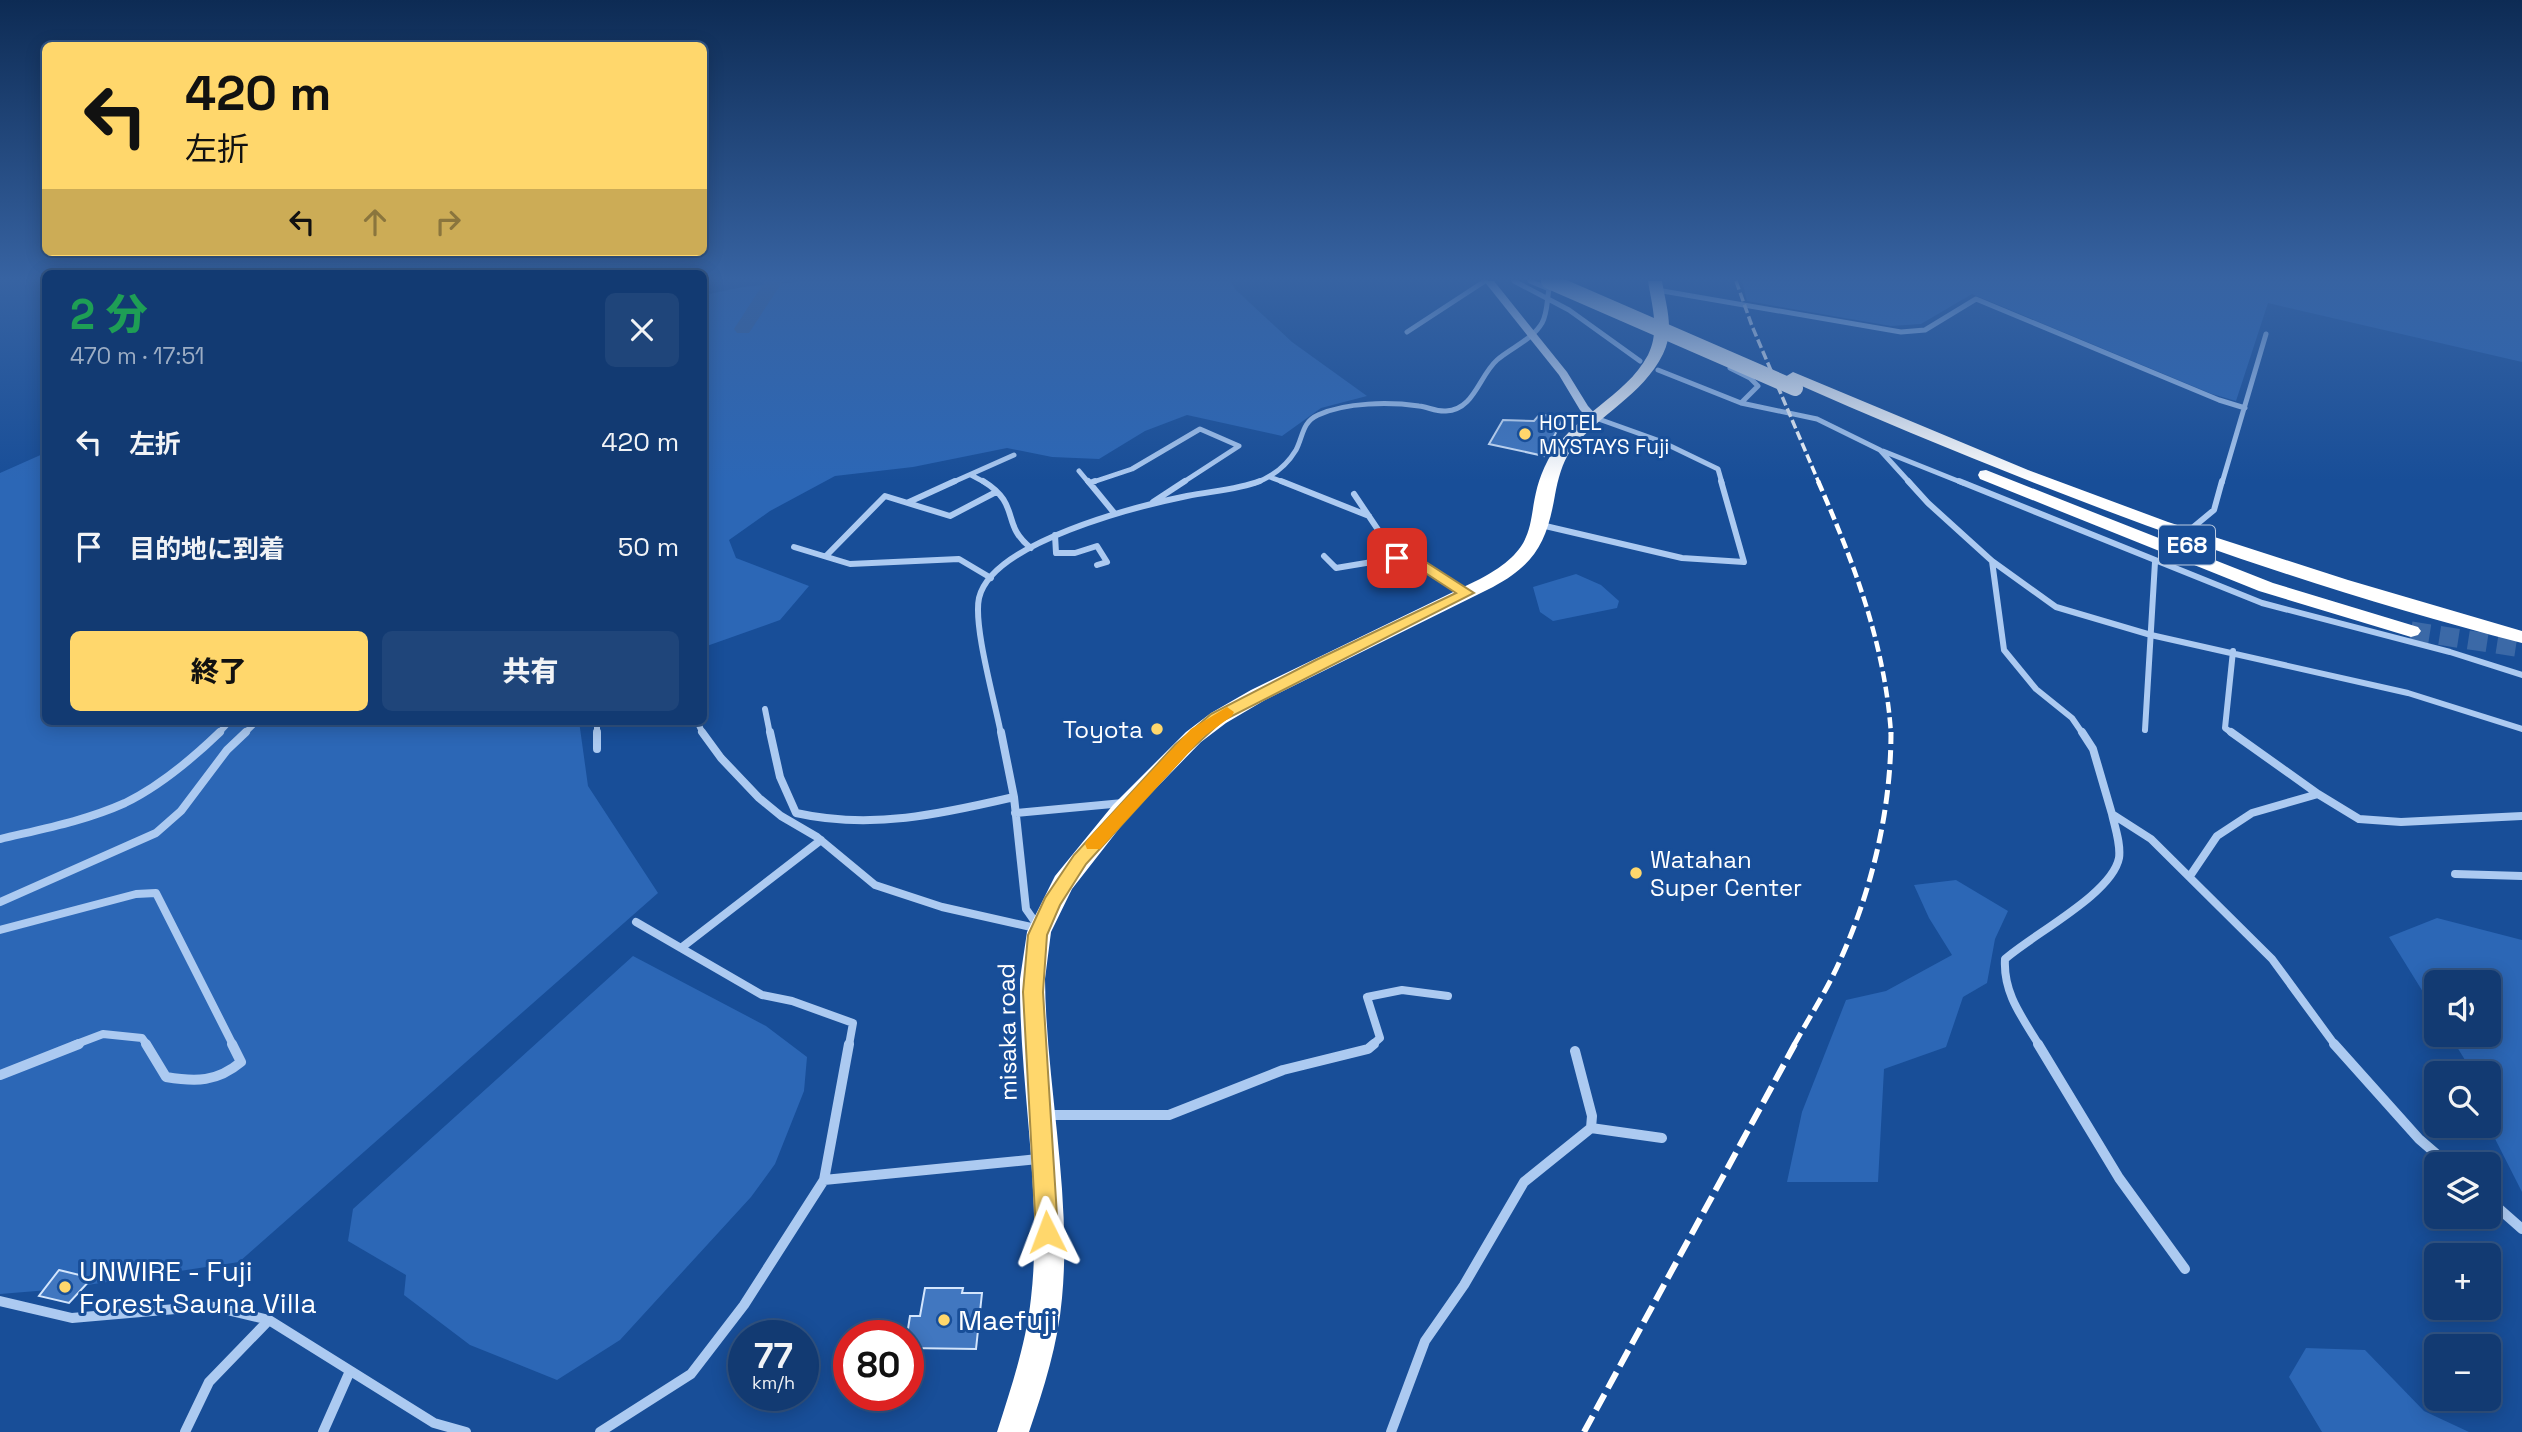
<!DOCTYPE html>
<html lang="ja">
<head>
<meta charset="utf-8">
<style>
  :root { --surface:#123a72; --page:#1f457a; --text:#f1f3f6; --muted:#9cadc4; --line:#315484; --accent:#ffd76c }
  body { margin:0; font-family:"Space Grotesk","Noto Sans JP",sans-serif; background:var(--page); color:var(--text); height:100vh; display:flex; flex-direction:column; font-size:26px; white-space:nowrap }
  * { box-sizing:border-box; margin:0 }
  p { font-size:23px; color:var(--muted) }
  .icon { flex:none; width:38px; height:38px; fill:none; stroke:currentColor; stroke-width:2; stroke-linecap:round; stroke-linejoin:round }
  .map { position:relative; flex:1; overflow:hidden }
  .panel { position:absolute; left:42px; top:270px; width:665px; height:455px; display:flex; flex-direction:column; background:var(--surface); border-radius:10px; box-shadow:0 4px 18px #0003,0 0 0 2px var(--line) }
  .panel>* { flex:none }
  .hud { position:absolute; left:42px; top:42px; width:665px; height:214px; border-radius:10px; box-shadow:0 4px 18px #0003,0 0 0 2px var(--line); background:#ffd76c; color:#111; overflow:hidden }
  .fabs { position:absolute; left:2424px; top:970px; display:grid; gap:14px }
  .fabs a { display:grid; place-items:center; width:77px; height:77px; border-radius:10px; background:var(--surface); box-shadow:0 4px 18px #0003,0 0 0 2px var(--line); font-size:35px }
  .speed { position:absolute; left:728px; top:1320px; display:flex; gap:14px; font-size:35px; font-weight:700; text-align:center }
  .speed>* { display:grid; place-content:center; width:91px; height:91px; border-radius:50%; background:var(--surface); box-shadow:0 4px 18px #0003,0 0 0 2px var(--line); line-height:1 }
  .speed small { font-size:18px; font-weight:400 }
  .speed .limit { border:10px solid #d22; background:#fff; color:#111 }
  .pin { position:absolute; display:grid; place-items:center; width:60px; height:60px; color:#fff; margin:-30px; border-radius:14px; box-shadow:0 4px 10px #0006 }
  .me { position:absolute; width:77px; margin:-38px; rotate:357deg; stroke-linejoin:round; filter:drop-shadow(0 0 5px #0008) }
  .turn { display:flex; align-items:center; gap:24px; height:147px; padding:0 28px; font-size:32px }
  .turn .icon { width:91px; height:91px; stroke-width:2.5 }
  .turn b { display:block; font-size:49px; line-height:60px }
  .lanes { display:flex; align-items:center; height:66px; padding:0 28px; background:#0003; justify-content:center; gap:35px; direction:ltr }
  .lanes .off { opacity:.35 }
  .round { display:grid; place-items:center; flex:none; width:74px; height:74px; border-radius:10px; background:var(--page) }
  .overview { display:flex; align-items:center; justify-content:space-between; height:119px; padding:0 28px }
  h1 { font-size:42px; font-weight:800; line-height:52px; color:#1e9e55 }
  .cta { display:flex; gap:14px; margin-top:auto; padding:14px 28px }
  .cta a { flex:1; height:80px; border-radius:10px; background:var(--accent); color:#111; font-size:28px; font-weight:800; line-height:80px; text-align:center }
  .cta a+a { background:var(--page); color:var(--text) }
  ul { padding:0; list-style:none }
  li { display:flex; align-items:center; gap:21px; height:105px; padding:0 28px }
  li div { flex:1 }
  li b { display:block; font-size:26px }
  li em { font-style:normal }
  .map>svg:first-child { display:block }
  .green { fill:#2c67b6 }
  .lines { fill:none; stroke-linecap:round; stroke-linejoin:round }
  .river { fill:#395f95; fill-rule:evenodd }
  .building { fill:#4177c0; stroke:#d3e5fc; stroke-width:2 }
  .street-tunnel { stroke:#3b69a7; stroke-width:6; stroke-dasharray:6 3.5; stroke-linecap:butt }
  .highway-tunnel { stroke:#3b69a7; stroke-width:19; stroke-dasharray:19 10; stroke-linecap:butt }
  .street-far3 { stroke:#accaf1; stroke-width:5 }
  .street-far2 { stroke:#accaf1; stroke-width:6 }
  .street-far1 { stroke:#accaf1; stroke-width:8 }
  .street { stroke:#accaf1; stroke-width:10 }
  .secondary { fill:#dbe8fc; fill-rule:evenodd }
  .highway { fill:#fff; fill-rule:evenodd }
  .rail-far3 { stroke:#fff; stroke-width:3.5; stroke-dasharray:9 3.5; stroke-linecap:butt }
  .rail-far2 { stroke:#fff; stroke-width:4.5; stroke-dasharray:11 4.5; stroke-linecap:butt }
  .rail-far1 { stroke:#fff; stroke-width:5; stroke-dasharray:14 6; stroke-linecap:butt }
  .rail { stroke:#fff; stroke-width:6; stroke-dasharray:18 7; stroke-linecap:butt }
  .highway-bridge { stroke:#fff; stroke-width:16 }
  .route { fill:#ffd76c; stroke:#a68c46; stroke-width:2 }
  .slow { fill:#f59e0b }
  .poi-dot { fill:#ffd76c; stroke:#184e98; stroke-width:2.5 }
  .labels { text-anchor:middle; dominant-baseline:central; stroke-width:6; stroke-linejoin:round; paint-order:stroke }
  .far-poi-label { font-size:21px; fill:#fff; stroke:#184e98; text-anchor:start }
  .shield { fill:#184e98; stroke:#bacae0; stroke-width:2 }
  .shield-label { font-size:23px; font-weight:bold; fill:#fff }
  .poi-label { font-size:24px; fill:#fff; stroke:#184e98; text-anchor:end }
  .street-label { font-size:24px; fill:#fff; stroke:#184e98 }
  .near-poi-label { font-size:28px; fill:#fff; stroke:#184e98; text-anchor:start }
</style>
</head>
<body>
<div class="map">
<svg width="2522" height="1432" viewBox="0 0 2522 1432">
  <rect width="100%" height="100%" fill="#184e98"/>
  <path class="green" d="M807 281H1230L1236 290 1292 342 1367 396 1321 408 1282 436 1187 415 1145 431 1099 459 1052 457 1007 448 913 467 835 476 770 511 729 540 736 558 809 586 780 620 704 647V295L743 287Z
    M1742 281H2522V362L2268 303 2236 401 2212 394 1972 294 1921 324 1891 326 1747 301Z
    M45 453 46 721H579L588 786 658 893 239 1262 61 1289 0 1294V473Z
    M1576 574 1601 585 1619 601 1617 608 1553 621 1540 612 1533 587Z
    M1956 880 2008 911 1995 939 1987 983 1963 997 1946 1047 1884 1069 1878 1182H1787L1802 1112 1846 1000 1886 991 1952 955 1929 918 1914 885Z
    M2437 918 2522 940V1192L2488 1125V1073H2473L2449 1034H2488V982H2436V1013L2389 937Z
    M633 956 766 1026 807 1057 804 1091 775 1164 751 1197 620 1340 557 1380 470 1345 404 1295 406 1275 348 1241 353 1209Z
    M2306 1348 2365 1350 2424 1411 2469 1432H2322L2289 1377Z"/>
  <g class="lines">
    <path class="river" d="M765 281H783L749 333H737L734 329Z"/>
  </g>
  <path class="building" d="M1540 414 1563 419 1544 456 1489 444 1503 420 1534 421Z
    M59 1270 92 1278 69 1303 39 1296Z
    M925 1288H963L962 1293H982L976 1349 908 1348 907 1335 910 1316H920Z"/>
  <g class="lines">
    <path class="street-tunnel" d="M2184 562 2190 533"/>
    <path class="highway-tunnel" d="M2411 631 2522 648"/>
    <path class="street-far3" d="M1514 281 1569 310 1640 361
      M1530 281 1549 289
      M1657 290 1901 332 1925 330 1976 299 2219 400 2245 408
      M1407 332 1485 281
      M1730 368 1750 378 1758 386 1741 403 1817 419 1880 450 1910 483
      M1658 370 1741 403
      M1593 417 1660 441 1718 469 1722 483
      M1883 451 1963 483
      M1079 471 1089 483
      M971 475 986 483
      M1270 477 1286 483
      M951 483 1014 455
      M1090 483 1132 469 1200 429 1239 446 1182 483
      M1255 483C1272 477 1287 465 1296 450 1303 437 1302 422 1318 415 1346 402 1390 402 1419 406 1428 407 1437 412 1446 411 1474 410 1479 376 1497 360 1512 347 1532 340 1542 323 1549 310 1546 295 1551 281
      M2222 483 2266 334"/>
    <path class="street-far2" d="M983 481C1022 505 1000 524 1031 548
      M1088 481 1115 514
      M1281 481 1369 516
      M1908 481 1928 503 1992 561 2056 607 2151 635 2408 693 2522 729
      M1959 481 2262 603 2450 652 2522 675
      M1090 483 1095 481
      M1354 494 1397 558
      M909 502 955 481
      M1153 502 1185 481
      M1541 525 1682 558 1744 562 1721 481
      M2191 529 2214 510 2222 481
      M1055 535 1056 553H1075L1097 546 1107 562 1097 565
      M794 547 850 564 959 559 991 578
      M826 556 885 496 950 516 996 492
      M1324 556 1336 568 1402 557 1413 559 1466 593
      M1992 561 2004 650 2036 689 2072 718 2083 734
      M2233 651 2225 728 2233 734
      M765 709 770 734
      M597 721V734
      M697 721 703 734
      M2145 730 2155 562
      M218 734 230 721
      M244 734 257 721
      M1001 734C995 702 973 626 979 598 992 542 1138 506 1187 496 1211 491 1237 490 1260 481"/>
    <path class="street-far1" d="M597 732V749
      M702 732 721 758 759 798 781 816 817 837 875 885 942 907 1040 929 1026 909 1014 797 1001 732
      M770 732 780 777 796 813C871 830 941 814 1014 797
      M2082 732 2093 749 2112 814 2151 839 2272 959 2335 1045
      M2318 794 2359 819 2401 822 2522 816
      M1015 813 1123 803
      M0 839C42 829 85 821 125 803 160 786 192 759 220 732
      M2455 874 2522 876
      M2190 876 2217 836 2252 813 2318 794 2231 732
      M0 902 156 833 181 811 227 750 246 732
      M636 922 762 995 792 1001 853 1023 849 1045
      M0 930 136 894 156 893 233 1045
      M681 948 821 840
      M74 1045 103 1034 142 1038 147 1045
      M1372 1045 1380 1038 1367 997 1402 990 1448 996
      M2039 1045C2022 1017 2003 993 2005 959 2033 934 2112 894 2119 858 2121 844 2115 828 2112 814"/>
    <path class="street" d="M146 1044 166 1077C196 1082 217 1082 241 1062L232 1044
      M2038 1044 2119 1178 2185 1269
      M2334 1044 2419 1139 2448 1164
      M1575 1051 1592 1116 1591 1128
      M0 1075 79 1044
      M1046 1115H1169L1283 1070 1368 1049 1374 1044
      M824 1180 849 1044
      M2488 1199 2522 1229
      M0 1301 72 1318 210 1306 269 1320 434 1423 466 1432
      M185 1432 209 1382 269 1320
      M323 1432 350 1371
      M600 1432 691 1374 744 1305 824 1180 1038 1159
      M1391 1432 1425 1341 1464 1285 1524 1182 1591 1128 1662 1138"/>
    <path class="secondary" d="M1484 281H1494L1567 372 1588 406 1598 417 1597 419H1589L1580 410 1559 375Z"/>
    <path class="highway" d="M1648 281H1662C1666 306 1675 330 1663 354 1643 395 1598 415 1571 450 1562 463 1558 479 1555 495 1547 541 1536 564 1493 587L1265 700 1226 723 1201 742 1129 816 1072 889 1051 932 1045 979C1046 1084 1072 1193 1062 1298 1058 1344 1044 1388 1029 1432H997C1011 1388 1026 1344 1031 1298 1043 1194 1019 1084 1020 979L1027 932 1055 876 1113 805 1186 732 1211 713 1251 690 1480 579C1551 541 1519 515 1548 460 1571 416 1625 398 1648 355 1660 331 1652 306 1648 281Z
      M1793 372 2028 470 2168 522 2348 580 2522 631V643C2269 578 2026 485 1788 380L1785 377Z
      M1986 470 2273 583 2418 627 2421 631 2418 635 2411 637 2259 591 1980 479 1978 475 1980 471Z"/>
    <path class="rail-far3" d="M1736 281 1752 326 1819 483"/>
    <path class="rail-far2" d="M1818 481C1854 563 1885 644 1891 734"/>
    <path class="rail-far1" d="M1794 1045C1810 1016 1829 987 1842 956 1873 886 1891 808 1891 732"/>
    <path class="rail" d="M1584 1432 1795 1044"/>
    <path class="highway-bridge" d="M1549 281 1795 388"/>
  </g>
  <linearGradient id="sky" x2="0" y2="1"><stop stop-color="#0d2b54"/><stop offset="0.58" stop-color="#3763a2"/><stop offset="1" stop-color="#3763a2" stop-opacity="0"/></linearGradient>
  <rect width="2522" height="481" fill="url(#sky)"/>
  <path class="route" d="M1397 554 1418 557 1474 593 1222 721 1187 753 1086 864 1060 905 1047 935 1043 992 1058 1232 1055 1239 1047 1242 1039 1239 1036 1232 1023 992 1028 935 1045 898 1074 855 1175 745 1211 714 1316 660 1456 593 1410 563 1392 561V555Z"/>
  <path class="slow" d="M1227 707 1234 712 1232 716 1203 737 1100 849H1087L1085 844 1087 840 1191 729Z"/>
  <g class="poi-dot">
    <circle cx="1525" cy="434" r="7"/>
    <circle cx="1157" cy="729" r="7"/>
    <circle cx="1636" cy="873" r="7"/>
    <circle cx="65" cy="1287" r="7"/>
    <circle cx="944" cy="1320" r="7"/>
  </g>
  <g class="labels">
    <g class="far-poi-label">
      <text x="1539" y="422">HOTEL<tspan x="1539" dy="24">MYSTAYS Fuji</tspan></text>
    </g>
    <rect class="shield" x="2159" y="525.5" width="56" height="39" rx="5"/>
    <g class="shield-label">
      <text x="2187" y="545">E68</text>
    </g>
    <g class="poi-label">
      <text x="1143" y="729">Toyota</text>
      <text x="1650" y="859" text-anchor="start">Watahan<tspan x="1650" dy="28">Super Center</tspan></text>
    </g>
    <g class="street-label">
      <text transform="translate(1007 1032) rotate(-91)">misaka road</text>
    </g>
    <g class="near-poi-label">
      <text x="79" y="1271">UNWIRE - Fuji<tspan x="79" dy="32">Forest Sauna Villa</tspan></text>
      <text x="958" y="1320">Maefuji</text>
    </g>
  </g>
</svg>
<div class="fabs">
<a><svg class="icon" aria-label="sound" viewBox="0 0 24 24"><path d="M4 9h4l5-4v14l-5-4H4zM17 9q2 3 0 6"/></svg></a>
<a><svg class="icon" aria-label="search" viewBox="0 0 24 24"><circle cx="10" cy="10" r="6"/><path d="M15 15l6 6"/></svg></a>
<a><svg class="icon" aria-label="layers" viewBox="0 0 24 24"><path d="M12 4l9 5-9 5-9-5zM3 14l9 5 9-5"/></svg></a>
<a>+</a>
<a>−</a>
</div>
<div class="speed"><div>77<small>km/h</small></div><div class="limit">80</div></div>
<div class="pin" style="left:1397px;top:558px;background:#d93025"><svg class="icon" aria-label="arrive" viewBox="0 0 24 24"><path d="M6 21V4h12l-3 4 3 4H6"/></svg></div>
<svg class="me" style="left:1047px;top:1232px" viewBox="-20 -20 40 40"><path d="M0-17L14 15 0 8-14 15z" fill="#ffd76c" stroke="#fff" stroke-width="4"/></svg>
<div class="hud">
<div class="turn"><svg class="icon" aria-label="left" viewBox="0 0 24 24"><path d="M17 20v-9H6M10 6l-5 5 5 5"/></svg><div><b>420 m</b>左折</div></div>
<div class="lanes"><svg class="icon" aria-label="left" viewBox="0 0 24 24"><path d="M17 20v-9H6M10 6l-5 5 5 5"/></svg><svg class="icon off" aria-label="ahead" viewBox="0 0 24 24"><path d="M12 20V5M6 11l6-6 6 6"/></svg><svg class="icon off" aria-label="right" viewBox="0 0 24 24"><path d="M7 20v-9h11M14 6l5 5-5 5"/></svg></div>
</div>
<section class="panel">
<div class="overview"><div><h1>2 分</h1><p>470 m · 17:51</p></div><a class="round"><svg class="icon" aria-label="close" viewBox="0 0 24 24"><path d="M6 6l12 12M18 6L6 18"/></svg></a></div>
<ul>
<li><svg class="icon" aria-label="left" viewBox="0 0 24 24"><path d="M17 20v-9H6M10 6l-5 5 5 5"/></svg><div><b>左折</b></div><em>420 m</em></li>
<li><svg class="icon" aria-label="arrive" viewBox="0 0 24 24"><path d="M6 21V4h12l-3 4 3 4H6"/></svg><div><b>目的地に到着</b></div><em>50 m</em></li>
</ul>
<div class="cta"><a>終了</a><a>共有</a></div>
</section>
</div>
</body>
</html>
